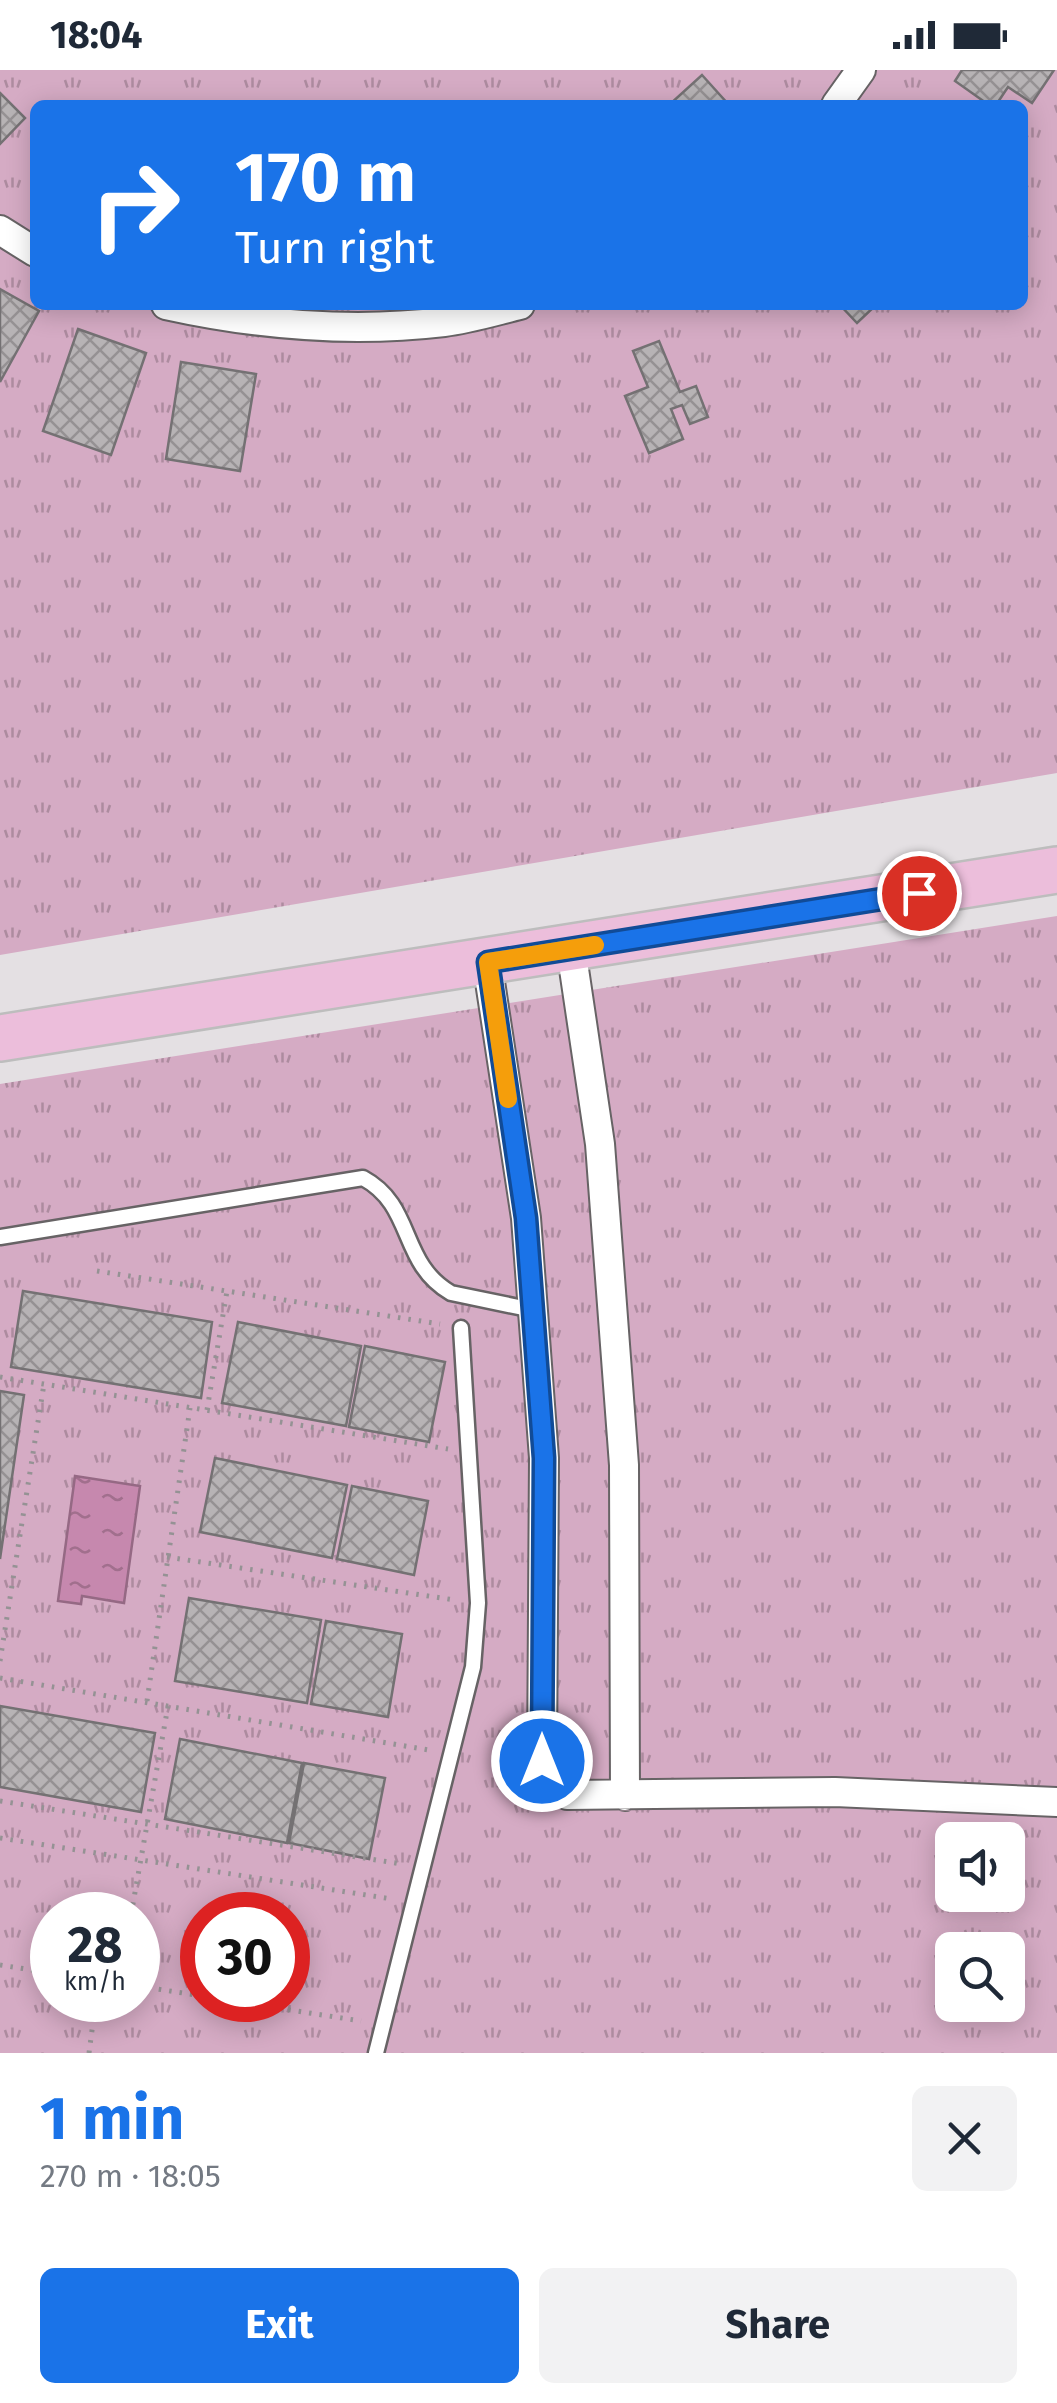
<!DOCTYPE html>
<html lang="en">
<head>
<meta charset="utf-8">
<style>
  :root { --surface:#fff; --page:#f2f2f3; --text:#1f2937; --muted:#747a83; --accent:#1a73e8 }
  body { margin:0; font-family:"Fira Sans",sans-serif; background:var(--page); color:var(--text); height:100vh; display:flex; flex-direction:column; font-size:38px; white-space:nowrap }
  * { box-sizing:border-box; margin:0 }
  p { font-size:32px; color:var(--muted) }
  .icon { flex:none; width:55px; height:55px; fill:none; stroke:currentColor; stroke-width:2; stroke-linecap:round; stroke-linejoin:round }
  .map { position:relative; height:1983px; overflow:hidden }
  .sheet { display:flex; flex-direction:column; background:var(--surface); flex:1 }
  .sheet>* { flex:none }
  .top-card { position:absolute; left:30px; top:30px; width:998px; height:210px; border-radius:15px; box-shadow:0 5px 25px #0003; background:#1a73e8; color:#fff; overflow:hidden }
  .tools { position:absolute; left:935px; top:1752px; display:grid; gap:20px }
  .tools a { display:grid; place-items:center; width:90px; height:90px; border-radius:15px; background:var(--surface); box-shadow:0 5px 25px #0003; font-size:50px }
  .speed { position:absolute; left:30px; top:1822px; display:flex; gap:20px; font-size:50px; font-weight:700; text-align:center }
  .speed>* { display:grid; place-content:center; width:130px; height:130px; border-radius:50%; background:var(--surface); box-shadow:0 5px 25px #0003; line-height:1 }
  .speed small { font-size:25px; font-weight:400 }
  .speed .limit { border:15px solid #d22; background:#fff; color:#111 }
  .pin { position:absolute; display:grid; place-items:center; width:85px; height:85px; color:#fff; margin:-42px; border:5px solid #fff; border-radius:50%; box-shadow:0 2px 10px #0007 }
  .me { position:absolute; width:110px; margin:-55px; rotate:0deg; stroke-linejoin:round; filter:drop-shadow(0 0 8px #0008) }
  .turn { display:flex; align-items:center; gap:35px; height:210px; padding:0 40px; font-size:45px }
  .turn .icon { width:130px; height:130px; stroke-width:2.5 }
  .turn b { display:block; font-size:70px; line-height:85px }
  .round { display:grid; place-items:center; flex:none; width:105px; height:105px; border-radius:15px; background:var(--page) }
  .overview { display:flex; align-items:center; justify-content:space-between; height:170px; padding:0 40px }
  h1 { font-size:60px; font-weight:700; line-height:75px; color:var(--accent) }
  .cta { display:flex; gap:20px; margin-top:auto; padding:20px 40px }
  .cta a { flex:1; height:115px; border-radius:15px; background:var(--accent); color:#fff; font-size:40px; font-weight:700; line-height:115px; text-align:center }
  .cta a+a { background:var(--page); color:var(--text) }
  .status { display:flex; justify-content:space-between; align-items:center; height:70px; padding:0 50px; background:var(--surface); direction:ltr }
  .status svg { height:28px; fill:currentColor }
  .map>svg:first-child { display:block }
  .grass { fill:url(#grass-tufts); fill-rule:evenodd }
  .water { fill:url(#water-ripples); stroke:#956984; stroke-width:2.5 }
  .building { fill:url(#building-cross-hatch); stroke:#747173; stroke-width:2.5 }
  .lines { fill:none; stroke-linecap:round; stroke-linejoin:round }
  .lane-casing { stroke:#676365; stroke-width:19 }
  .street-casing { stroke:#676365; stroke-width:32 }
  .primary-casing { stroke:#bdbdbd; stroke-width:50 }
  .path { stroke:#959294; stroke-width:5; stroke-dasharray:2.5 8; stroke-linecap:butt }
  .lane { stroke:#fff; stroke-width:14 }
  .street { stroke:#fff; stroke-width:28 }
  .primary { stroke:#ecbedb; stroke-width:45 }
  .route-casing { stroke:#114b97; stroke-width:25 }
  .route { stroke:#1a73e8; stroke-width:18 }
  .slow { stroke:#f59e0b; stroke-width:18 }
</style>
</head>
<body>
<div class="status"><b>18:04</b><svg viewBox="0 0 49 12"><path d="M0 12V9h3v3zM5 12V6h3v6zM10 12V3h3v9zM15 12V0h3v12zM26 1h20v11H26zM47 4h2v5h-2z"/></svg></div>
<div class="map">
<svg width="1057" height="1983" viewBox="0 0 1057 1983">
  <defs>
    <pattern id="grass-tufts" width="24" height="20" patternUnits="userSpaceOnUse" patternTransform="scale(2.5)"><rect width="24" height="20" fill="#d5abc4"/><path d="M3 7l-1-3M5 7V3M7 7l1-3M15 17l-1-3M17 17v-4M19 17l1-3" fill="none" stroke="#ad8b9f"/></pattern>
    <pattern id="water-ripples" width="26" height="14" patternUnits="userSpaceOnUse" patternTransform="scale(2.5)"><rect width="26" height="14" fill="#c688ae"/><path d="M2 4q2-2 4 0t4 0M15 11q2-2 4 0t4 0" fill="none" stroke="#a16f8d"/></pattern>
    <pattern id="building-cross-hatch" width="8" height="8" patternUnits="userSpaceOnUse" patternTransform="scale(2.5)"><rect width="8" height="8" fill="#b7b3b5"/><path d="M0 0l8 8M0 8l8-8" fill="none" stroke="#959193"/></pattern>
  </defs>
  <rect width="100%" height="100%" fill="#e4e0e3"/>
  <path class="grass" d="M0 0H1057V703L0 885ZM35 35H1022V235H35Z
    M1057 846V1983H0V1014ZM952 1770H1008V1825H952ZM52 1845H138V1930H52ZM202 1845H288V1930H202ZM952 1880H1008V1935H952Z"/>
  <path class="water" d="M75 1406 140 1416 124 1533 82 1526 81 1534 58 1531Z"/>
  <path class="building" d="M962 0H1054L1032 33 1008 17 996 35H989L955 11Z
    M702 5 729 35H669Z
    M0 23 25 48 0 74Z
    M0 219 39 241 0 312Z
    M840 235H876L857 253Z
    M78 259 146 283 111 385 43 361Z
    M659 271 680 322 696 316 708 347 690 354 682 335 671 339 683 369 649 383 625 326 648 317 633 281Z
    M181 292 256 304 240 401 166 389Z
    M23 1221 212 1252 201 1328 11 1297Z
    M238 1252 361 1276 346 1356 222 1333Z
    M365 1276 445 1292 429 1372 349 1357Z
    M0 1321 24 1325 0 1489Z
    M215 1388 347 1415 332 1488 200 1462Z
    M352 1416 428 1431 414 1505 337 1489Z
    M189 1528 321 1550 307 1633 175 1611Z
    M326 1551 402 1564 388 1647 311 1634Z
    M0 1636 155 1663 141 1742 0 1717Z
    M180 1669 302 1693 287 1773 165 1749Z
    M304 1693 385 1708 369 1789 289 1773Z"/>
  <g class="lines">
    <defs>
      <path id="lane" d="M0 1167 363 1108C415 1136 399 1193 451 1223L533 1240
        M376 1983 473 1597 478 1533 461 1258"/>
      <path id="street" d="M836 35 861 0
        M0 160 35 182
        M166 235C257 255 350 263 444 252 469 249 495 241 520 235
        M571 879 600 1074 624 1395 625 1726
        M487 892 526 1148 544 1388 542 1691 550 1711 567 1725 835 1722 1057 1732"/>
      <path id="primary" d="M0 968 1057 800"/>
    </defs>
    <use href="#lane" class="lane-casing"/>
    <use href="#street" class="street-casing"/>
    <use href="#primary" class="primary-casing"/>
    <path class="path" d="M97 1201 440 1254
      M0 1307 448 1379
      M207 1340 227 1221
      M167 1487 455 1530
      M0 1591 44 1314
      M0 1608 429 1680
      M147 1631 190 1338
      M0 1731 402 1794
      M0 1768 392 1829
      M131 1845 168 1636
      M0 1895 52 1903
      M138 1916 202 1926
      M226 1930 361 1951
      M89 1983 96 1930"/>
    <use href="#lane" class="lane"/>
    <use href="#street" class="street"/>
    <use href="#primary" class="primary"/>
  </g>
  <g class="lines">
    <defs>
      <path id="route" d="M542 1691 544 1388 526 1148 488 892 919 823"/>
    </defs>
    <use href="#route" class="route-casing"/>
    <use href="#route" class="route"/>
    <path class="slow" d="M508 1029 488 892 595 875"/>
  </g>
</svg>
<div class="tools">
<a><svg class="icon" aria-label="sound" viewBox="0 0 24 24"><path d="M4 9h4l5-4v14l-5-4H4zM17 9q2 3 0 6"/></svg></a>
<a><svg class="icon" aria-label="search" viewBox="0 0 24 24"><circle cx="10" cy="10" r="6"/><path d="M15 15l6 6"/></svg></a>
</div>
<div class="speed"><div>28<small>km/h</small></div><div class="limit">30</div></div>
<div class="pin" style="left:919px;top:823px;background:#d93025"><svg class="icon" aria-label="arrive" viewBox="0 0 24 24"><path d="M6 21V4h12l-3 4 3 4H6"/></svg></div>
<svg class="me" style="left:542px;top:1691px" viewBox="-20 -20 40 40"><circle r="17" fill="#1a73e8" stroke="#fff" stroke-width="3"/><path d="M0-11L8 9 0 5-8 9z" fill="#fff"/></svg>
<div class="top-card">
<div class="turn"><svg class="icon" aria-label="right" viewBox="0 0 24 24"><path d="M7 20v-9h11M14 6l5 5-5 5"/></svg><div><b>170 m</b>Turn right</div></div>
</div>
</div>
<section class="sheet">
<div class="overview"><div><h1>1 min</h1><p>270 m · 18:05</p></div><a class="round"><svg class="icon" aria-label="close" viewBox="0 0 24 24"><path d="M6 6l12 12M18 6L6 18"/></svg></a></div>
<div class="cta"><a>Exit</a><a>Share</a></div>
</section>
</body>
</html>
